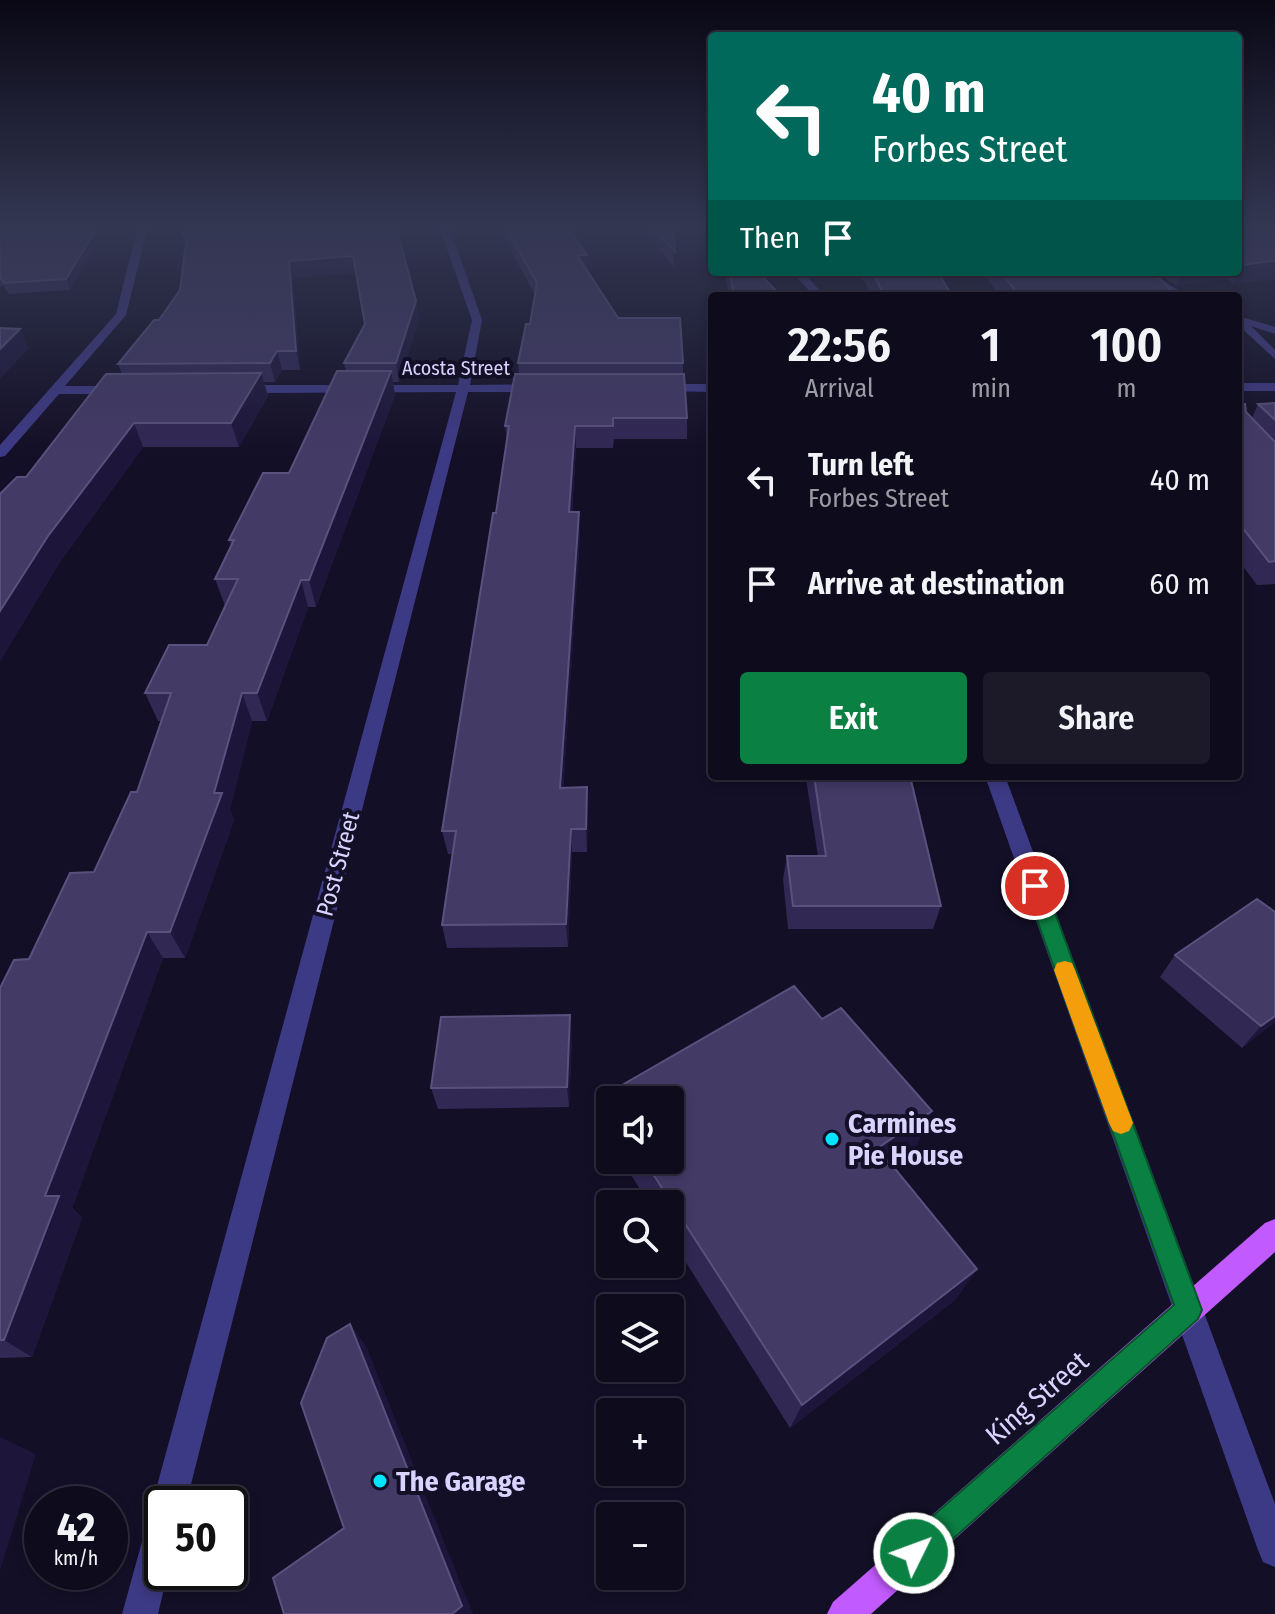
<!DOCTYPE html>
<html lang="en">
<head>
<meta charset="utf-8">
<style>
  :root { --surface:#0e0b1c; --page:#1c1929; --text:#f1f3f6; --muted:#9b9ba3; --line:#2e2b3b; --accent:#0b8043 }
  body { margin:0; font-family:"Fira Sans Condensed",sans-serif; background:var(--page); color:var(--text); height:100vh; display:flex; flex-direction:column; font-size:30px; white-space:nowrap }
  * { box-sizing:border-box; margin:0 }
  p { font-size:26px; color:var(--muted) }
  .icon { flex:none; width:44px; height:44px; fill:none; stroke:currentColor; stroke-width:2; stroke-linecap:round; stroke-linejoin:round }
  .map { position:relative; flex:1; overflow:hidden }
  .details { position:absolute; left:708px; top:292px; width:534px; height:488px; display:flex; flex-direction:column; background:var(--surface); border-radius:8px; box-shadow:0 4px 12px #0003,0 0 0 2px var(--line) }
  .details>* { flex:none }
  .banner { position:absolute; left:708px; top:32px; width:534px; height:244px; border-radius:8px; box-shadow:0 4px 12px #0003,0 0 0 2px var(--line); background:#00695c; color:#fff; overflow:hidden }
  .controls { position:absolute; left:596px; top:1086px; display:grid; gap:16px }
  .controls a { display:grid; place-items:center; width:88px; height:88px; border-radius:8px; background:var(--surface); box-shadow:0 4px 12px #0003,0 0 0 2px var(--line); font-size:40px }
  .speed { position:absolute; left:24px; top:1486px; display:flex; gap:16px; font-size:40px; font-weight:700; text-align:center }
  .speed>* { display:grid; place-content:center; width:104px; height:104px; border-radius:50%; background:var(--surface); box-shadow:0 4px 12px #0003,0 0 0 2px var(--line); line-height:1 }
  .speed small { font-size:20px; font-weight:400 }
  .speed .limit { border:4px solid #111; border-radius:12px; background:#fff; color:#111 }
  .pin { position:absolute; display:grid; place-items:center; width:68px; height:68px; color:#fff; margin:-34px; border:4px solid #fff; border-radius:50%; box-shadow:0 2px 8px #0007 }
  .me { position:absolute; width:88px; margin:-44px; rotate:48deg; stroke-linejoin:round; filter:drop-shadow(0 0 6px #0008) }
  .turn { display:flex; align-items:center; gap:28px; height:168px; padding:0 32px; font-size:36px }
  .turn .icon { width:104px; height:104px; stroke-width:2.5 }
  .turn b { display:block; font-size:56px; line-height:68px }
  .then { display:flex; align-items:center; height:76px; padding:0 32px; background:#0003; gap:16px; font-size:30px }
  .eta { display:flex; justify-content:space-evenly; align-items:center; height:136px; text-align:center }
  .eta b { font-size:48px; font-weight:600; line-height:56px }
  .button { display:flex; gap:16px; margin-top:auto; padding:16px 32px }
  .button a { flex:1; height:92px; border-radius:8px; background:var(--accent); color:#fff; font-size:32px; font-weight:600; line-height:92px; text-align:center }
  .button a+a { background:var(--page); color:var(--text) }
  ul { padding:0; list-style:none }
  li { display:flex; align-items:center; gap:24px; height:104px; padding:0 32px }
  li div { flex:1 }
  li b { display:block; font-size:30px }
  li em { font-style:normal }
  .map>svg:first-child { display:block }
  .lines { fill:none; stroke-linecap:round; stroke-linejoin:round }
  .minor { fill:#3d3a85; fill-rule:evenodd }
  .major { fill:#c25bff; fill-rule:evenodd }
  .wall { fill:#312854 }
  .shaded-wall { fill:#1d163a }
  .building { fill:#433a66; stroke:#5a527e; stroke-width:2 }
  .route { fill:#0b8043; stroke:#07532c; stroke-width:2 }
  .slow { fill:#f59e0b }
  .poi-dot { fill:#00e5ff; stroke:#130f26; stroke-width:3 }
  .labels { text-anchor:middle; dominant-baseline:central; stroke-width:8; stroke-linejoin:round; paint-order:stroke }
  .far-street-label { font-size:20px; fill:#d9d4ff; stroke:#130f26 }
  .street-label { font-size:24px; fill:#d9d4ff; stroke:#130f26 }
  .near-poi-label { font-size:28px; font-weight:bold; fill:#d9d4ff; stroke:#130f26; text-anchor:start }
  .near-street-label { font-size:28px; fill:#d9d4ff; stroke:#130f26 }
</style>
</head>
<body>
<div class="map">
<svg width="1275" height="1614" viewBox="0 0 1275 1614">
  <rect width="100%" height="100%" fill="#130f26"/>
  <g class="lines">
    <path class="minor" d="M138 226H148L126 315 65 386H120L126 390 120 394H59L5 456 0 457V445L116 314Z
      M439 226H449L482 320 470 385 540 384 546 388 540 392H468L186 1504H162V1572H168L158 1614H122L145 1531 150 1519 158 1516 152 1504 456 392 240 393 234 389 240 385H458L472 320Z
      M792 272H803L825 296H814Z
      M1137 272H1149L1188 296H1176Z
      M1238 316 1275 327V334L1251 326 1275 350V359L1238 325Z
      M1238 383H1275V391H1238Z
      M660 384H712V392L656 391V385Z
      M985 776H1005L1275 1504V1567L1263 1562 1258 1550Z"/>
    <path class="major" d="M1275 1219V1252L871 1614H827L833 1602 1265 1223Z"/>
  </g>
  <path class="wall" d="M0 226H107L70 290 9 294 3 285 0 287Z
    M396 226 416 301 419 319 399 382H393L395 395 316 607H308L267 721H252L230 809 234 820 185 958H163L72 1208 82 1218 32 1357 0 1358V988L29 959 94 872 137 792 162 721H158L145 693 207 645 225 606 215 579 231 546 229 540 289 473 346 371 344 363 365 324 356 273 293 278 300 370H282L275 382H264L268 396 239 447H143L60 562 0 661V494L26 477 122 374 118 364 159 320 180 290 186 244 183 235Z
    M498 226H567L587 271 618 318 683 363V374L687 418V439H614L613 448H576L572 512 580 534 563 788 587 787 588 811 587 852H572L568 947 447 948 442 925 453 854H448L442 831 496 513 507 440 505 426 519 374 518 363 530 324 535 295Z
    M641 226H673L674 267Z
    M1238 226H1275V279L1233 283 1226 279 1176 285 1160 275 1159 278 1177 296H1000L982 272H1238Z
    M725 272H758L781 296H729Z
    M854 272H938L952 296H871L865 282Z
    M1275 403V584L1257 585 1238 560V404L1252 418 1258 404Z
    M801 776H915L914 779H911L941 906 933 929H788L783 879 787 856H818L806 779H802Z
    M1175 955 1275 1022 1242 1048 1160 977Z
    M822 1019 932 1111 915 1148 891 1164 977 1269 955 1300 790 1428 670 1237V1204H649L622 1160H670L610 1100V1142L605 1133 603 1096Z
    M572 1037 569 1107 438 1109 431 1088Z"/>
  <path class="shaded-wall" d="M98 226H107L70 290 66 279Z
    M577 255H587L588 271Z
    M353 256 356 273 293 278 300 370 296 351 289 261Z
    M1275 261V279L1233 283 1241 265Z
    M1150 272H1161L1156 287Z
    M1181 272H1229L1226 279 1176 285Z
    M416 301 419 319 399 382 396 363Z
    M20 329 29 348 0 379V349Z
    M277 351 282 370 275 382 270 363Z
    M391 371 395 395 316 607 309 580Z
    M261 373 268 396 239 447 231 423Z
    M134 423 143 447 60 562 0 661V611L48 536Z
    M575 426 576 448 570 534 569 512Z
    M579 512 580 534 562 811 560 788Z
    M301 580 308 607 267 721 257 693Z
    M242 693 252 721 230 809 234 820 185 958 170 932 214 793Z
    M587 787 588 811 587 852 586 829Z
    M571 829 572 852 568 947 566 924Z
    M147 932 163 958 72 1208 82 1218 32 1357 4 1340 45 1196Z
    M570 1015 572 1037 569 1107 567 1087Z
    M1275 1016V1022L1242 1048 1261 1026Z
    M932 1111 915 1148 863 1184 878 1148Z
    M977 1269 955 1300 790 1428 802 1405Z
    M350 1324 366 1346 473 1614H452Z
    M0 1437 36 1454 0 1571Z"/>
  <path class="building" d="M0 226H98L66 279 4 283 0 277Z
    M184 226H396L416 301 396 363H344L365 324 353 256 289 261 296 351H277L270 363 118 364 154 320H159L180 290 187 234 183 235Z
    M505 226H567L587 255H577L618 318H680L683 363H518L526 324H530L537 283Z
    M652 226H673L675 252Z
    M1238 226H1275V261L1241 265 1238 263Z
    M730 272H758L781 296H734Z
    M873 272H938L952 296H884Z
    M1001 272H1153L1177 296H1019Z
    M0 328 20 329 0 349Z
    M337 371H391L309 580H301L257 693H242L214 793H222L170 932H147L45 1196H59L4 1340H0V988L14 960 29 959 70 873 94 872 131 792H137L171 693H145L169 645H207L238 579H215L234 540H229L263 473H289Z
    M261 373 231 423H134L48 536 0 611V494L17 477H26L106 374Z
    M515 374H684L687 418H613V426H575L569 512H579L560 788 587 787 586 829H571L566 924 442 925 456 831H442L493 513H496L509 426H505Z
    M1275 403V420L1258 404Z
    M1238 404H1245L1246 412 1275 442V561L1269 562 1238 522Z
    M814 776H910L941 906H793L787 856H826Z
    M1257 899 1275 912V1016L1261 1026 1175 955Z
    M794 986 822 1019 841 1008 932 1111 878 1148 977 1269 802 1405 644 1160H670V1100H610V1107L603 1096Z
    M570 1015 567 1087 431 1088 441 1017Z
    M350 1324 462 1606 452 1614H284L273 1578 344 1528 301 1403 327 1338Z"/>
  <linearGradient id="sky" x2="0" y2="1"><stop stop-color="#0a0815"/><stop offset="0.5" stop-color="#333752"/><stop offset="1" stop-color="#333752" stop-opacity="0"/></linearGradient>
  <rect width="1275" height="452" fill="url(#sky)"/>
  <path class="route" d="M1035 878 1042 880 1045 886 1202 1310 1198 1319 925 1564 914 1568 903 1564 899 1553 903 1542 1174 1305 1025 886 1028 880Z"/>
  <path class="slow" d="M1065 961 1072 963 1075 970 1133 1123 1129 1131 1121 1134 1113 1131 1109 1123 1054 970 1057 963Z"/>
  <g class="poi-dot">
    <circle cx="832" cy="1139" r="8"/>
    <circle cx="380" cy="1481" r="8"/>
  </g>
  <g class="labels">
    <g class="far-street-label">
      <text x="456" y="368">Acosta Street</text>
    </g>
    <g class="street-label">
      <text transform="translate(338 864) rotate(-75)">Post Street</text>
    </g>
    <g class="near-poi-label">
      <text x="848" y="1123">Carmines<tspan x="848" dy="32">Pie House</tspan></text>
      <text x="396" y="1481">The Garage</text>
    </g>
    <g class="near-street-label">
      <text transform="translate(1037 1398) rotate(-41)">King Street</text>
    </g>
  </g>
</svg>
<div class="controls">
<a><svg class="icon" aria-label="sound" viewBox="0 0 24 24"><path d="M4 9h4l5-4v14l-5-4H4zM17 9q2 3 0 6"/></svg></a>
<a><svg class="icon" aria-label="search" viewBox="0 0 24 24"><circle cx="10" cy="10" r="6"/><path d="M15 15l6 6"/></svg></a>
<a><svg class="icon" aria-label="layers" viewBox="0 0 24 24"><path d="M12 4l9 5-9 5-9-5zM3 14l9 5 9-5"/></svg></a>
<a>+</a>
<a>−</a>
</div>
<div class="speed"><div>42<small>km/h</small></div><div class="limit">50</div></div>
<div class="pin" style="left:1035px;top:886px;background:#d93025"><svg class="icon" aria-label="arrive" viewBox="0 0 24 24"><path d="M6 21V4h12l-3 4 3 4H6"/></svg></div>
<svg class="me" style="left:914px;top:1553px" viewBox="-20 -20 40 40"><circle r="17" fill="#0b8043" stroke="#fff" stroke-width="3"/><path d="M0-11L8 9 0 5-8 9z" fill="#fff"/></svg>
<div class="banner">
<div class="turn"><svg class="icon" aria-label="left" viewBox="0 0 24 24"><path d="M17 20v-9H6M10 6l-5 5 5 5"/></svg><div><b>40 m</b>Forbes Street</div></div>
<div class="then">Then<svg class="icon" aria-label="arrive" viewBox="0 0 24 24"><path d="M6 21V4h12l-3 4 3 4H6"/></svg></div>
</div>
<section class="details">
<div class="eta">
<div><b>22:56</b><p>Arrival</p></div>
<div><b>1</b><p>min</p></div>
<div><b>100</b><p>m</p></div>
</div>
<ul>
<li><svg class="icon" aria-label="left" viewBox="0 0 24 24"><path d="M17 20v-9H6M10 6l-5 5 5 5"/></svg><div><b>Turn left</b><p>Forbes Street</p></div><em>40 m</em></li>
<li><svg class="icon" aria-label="arrive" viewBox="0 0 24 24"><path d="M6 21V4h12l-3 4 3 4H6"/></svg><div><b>Arrive at destination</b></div><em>60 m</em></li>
</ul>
<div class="button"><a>Exit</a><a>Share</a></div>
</section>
</div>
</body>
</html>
